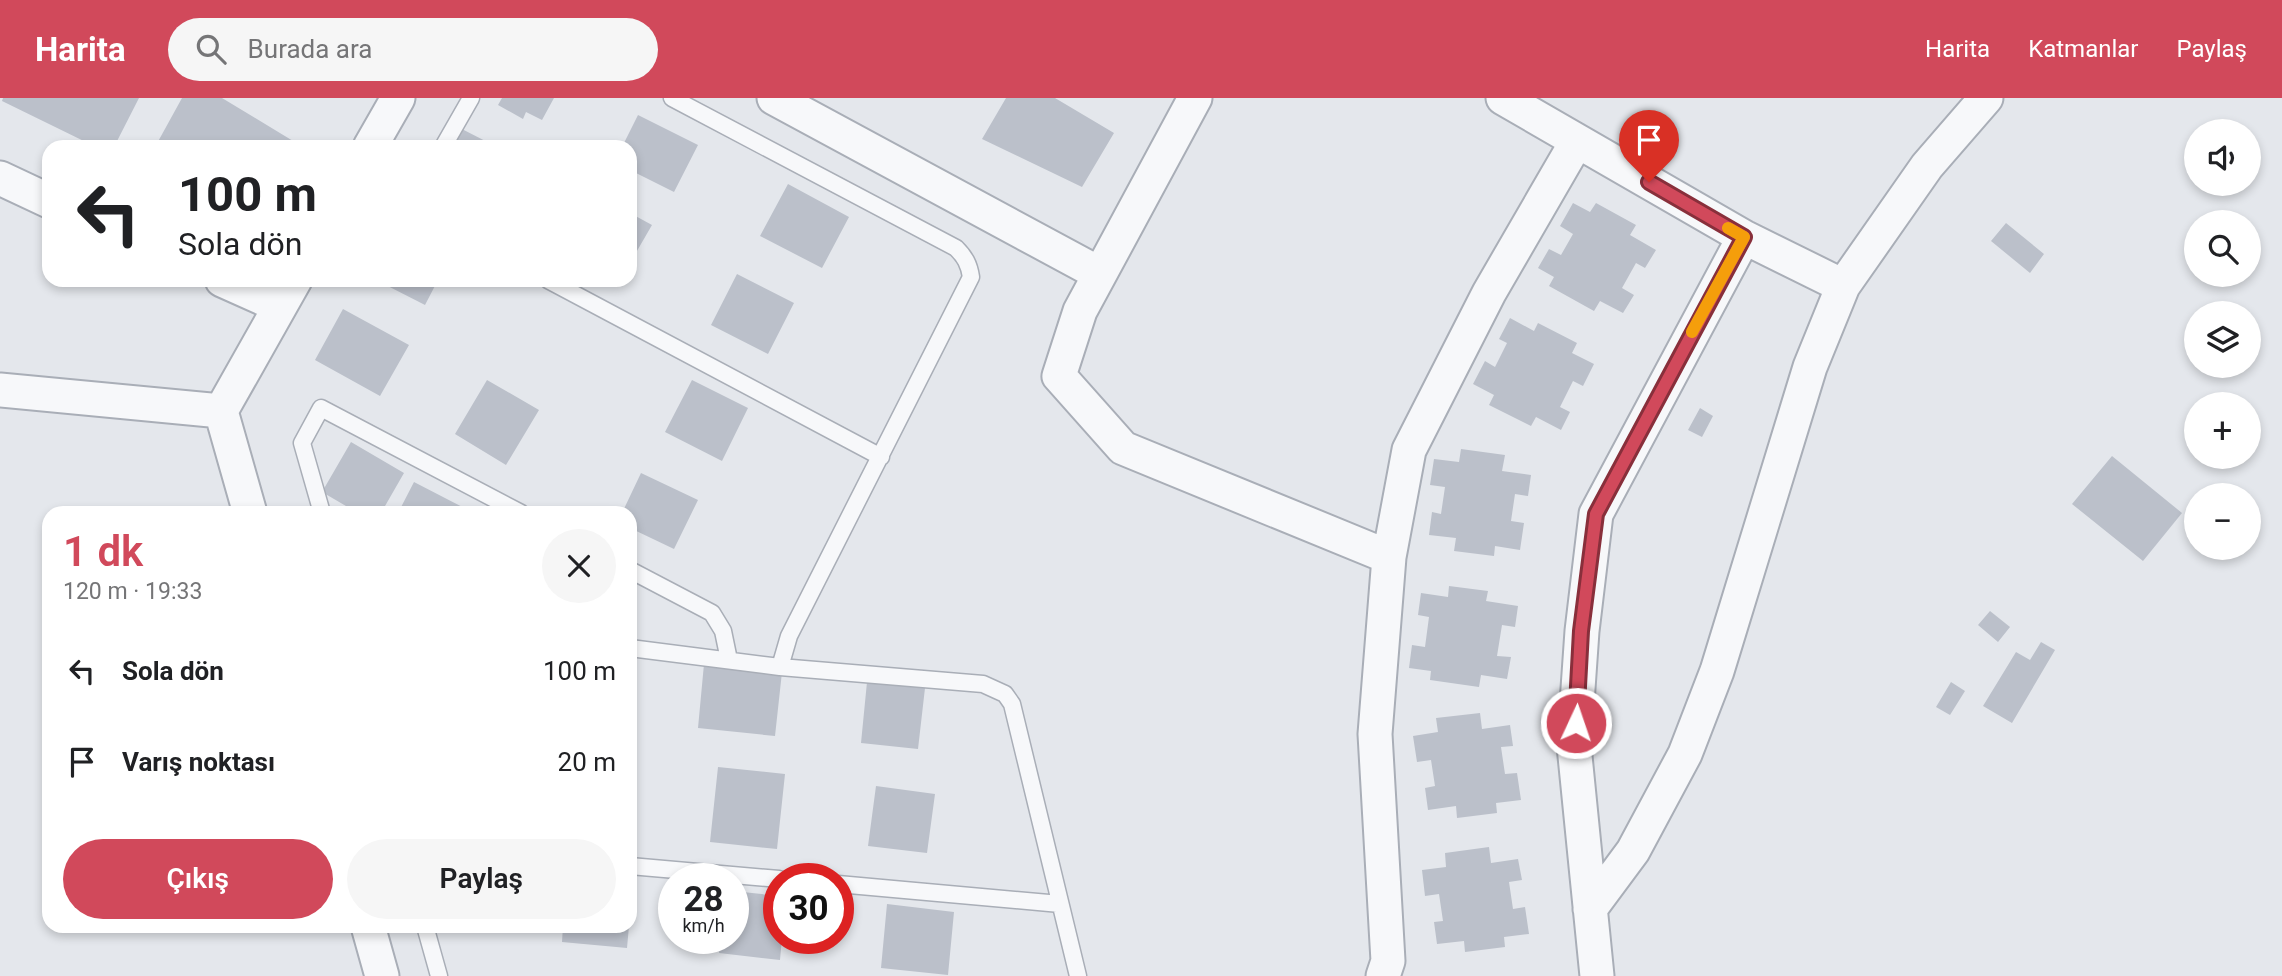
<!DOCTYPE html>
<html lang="tr">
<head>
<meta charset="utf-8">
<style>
  :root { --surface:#fff; --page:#f6f6f6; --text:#202124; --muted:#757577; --accent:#d1495b }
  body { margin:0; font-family:Roboto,sans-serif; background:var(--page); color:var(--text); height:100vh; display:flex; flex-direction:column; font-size:26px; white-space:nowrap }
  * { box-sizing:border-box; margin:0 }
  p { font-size:23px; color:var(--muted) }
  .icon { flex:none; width:38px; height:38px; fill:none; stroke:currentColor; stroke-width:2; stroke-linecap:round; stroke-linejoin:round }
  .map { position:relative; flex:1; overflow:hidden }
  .panel { position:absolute; left:42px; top:408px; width:595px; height:427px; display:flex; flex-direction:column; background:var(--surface); border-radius:21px; box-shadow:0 4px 10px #0003 }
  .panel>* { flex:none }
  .guide { position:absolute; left:42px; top:42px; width:595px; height:147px; border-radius:21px; box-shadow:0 4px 10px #0003; background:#fff; color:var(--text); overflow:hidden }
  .buttons { position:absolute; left:2184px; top:21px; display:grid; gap:14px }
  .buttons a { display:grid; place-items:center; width:77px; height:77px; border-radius:50%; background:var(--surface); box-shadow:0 4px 10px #0003; font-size:35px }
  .speed { position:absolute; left:658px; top:765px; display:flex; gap:14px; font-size:35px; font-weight:700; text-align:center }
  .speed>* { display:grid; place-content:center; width:91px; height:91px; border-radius:50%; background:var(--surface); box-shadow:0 4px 10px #0003; line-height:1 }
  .speed small { font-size:18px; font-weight:400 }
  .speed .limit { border:10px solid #d22; background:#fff; color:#111 }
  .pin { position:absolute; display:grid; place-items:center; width:60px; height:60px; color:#fff; margin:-72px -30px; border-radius:50% 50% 50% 0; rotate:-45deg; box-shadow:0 0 7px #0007 }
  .pin .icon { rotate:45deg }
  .me { position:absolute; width:77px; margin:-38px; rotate:3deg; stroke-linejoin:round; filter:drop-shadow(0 0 5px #0008) }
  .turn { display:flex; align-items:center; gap:24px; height:147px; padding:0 21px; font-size:32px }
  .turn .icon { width:91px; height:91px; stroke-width:2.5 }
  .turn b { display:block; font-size:49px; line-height:60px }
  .round { display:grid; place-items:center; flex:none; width:74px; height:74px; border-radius:37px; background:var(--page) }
  .headline { display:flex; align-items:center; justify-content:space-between; height:119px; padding:0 21px }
  h1 { font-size:42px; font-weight:600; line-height:52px; color:var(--accent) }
  .button { display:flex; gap:14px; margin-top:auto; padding:14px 21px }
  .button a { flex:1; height:80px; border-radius:42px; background:var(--accent); color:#fff; font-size:28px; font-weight:600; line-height:80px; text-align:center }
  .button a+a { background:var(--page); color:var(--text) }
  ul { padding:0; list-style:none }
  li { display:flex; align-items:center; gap:21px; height:91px; padding:0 21px }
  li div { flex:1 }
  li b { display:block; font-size:26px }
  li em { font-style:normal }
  header { display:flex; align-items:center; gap:42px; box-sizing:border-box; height:98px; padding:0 35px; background:var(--accent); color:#fff }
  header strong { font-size:33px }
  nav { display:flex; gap:38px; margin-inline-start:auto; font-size:24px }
  .search { width:490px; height:63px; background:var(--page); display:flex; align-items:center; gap:18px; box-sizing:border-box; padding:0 24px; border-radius:38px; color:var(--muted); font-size:26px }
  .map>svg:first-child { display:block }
  .building { fill:#bbc0ca }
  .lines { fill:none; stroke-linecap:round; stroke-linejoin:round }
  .lane-casing { stroke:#a9aeb7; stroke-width:19 }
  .street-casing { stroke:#a9aeb7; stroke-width:37 }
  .lane { stroke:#f7f8fa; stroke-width:16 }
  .street { stroke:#f7f8fa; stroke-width:33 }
  .route-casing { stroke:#882f3b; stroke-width:18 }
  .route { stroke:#d1495b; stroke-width:12 }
  .slow { stroke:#f59e0b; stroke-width:12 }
</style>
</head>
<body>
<header>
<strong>Harita</strong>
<div class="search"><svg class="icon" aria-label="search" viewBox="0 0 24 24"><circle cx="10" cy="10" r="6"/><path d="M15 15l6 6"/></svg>Burada ara</div>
<nav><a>Harita</a><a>Katmanlar</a><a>Paylaş</a></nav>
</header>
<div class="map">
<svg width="2282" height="878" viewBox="0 0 2282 878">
  <rect width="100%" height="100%" fill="#e4e7ec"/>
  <path class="building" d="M3 0H139L114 49H96L2 3Z
    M182 0H222L298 46 297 49H155Z
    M502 0H554L542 22 526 14 523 21 498 7Z
    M1006 0H1055L1114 35 1082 89 982 41Z
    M638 17 698 47 674 94 630 72V49H622Z
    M458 29 497 49H448Z
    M788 86 849 119 822 170 760 138Z
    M1573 105 1590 114 1596 105 1636 127 1630 137 1656 152 1645 170 1636 165 1622 190 1634 197 1623 215 1600 203 1594 213 1549 188 1554 179 1538 170 1549 151 1561 157 1573 136 1560 128Z
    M630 115 652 127 630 165Z
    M2006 125 2044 156 2030 175 1991 143Z
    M737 176 794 205 768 256 711 227Z
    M376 182H438L425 207Z
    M343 211 409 247 380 298 315 262Z
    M1510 220 1534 233 1538 225 1577 245 1572 255 1594 266 1583 288 1573 283 1560 309 1570 314 1561 332 1536 319 1531 328 1489 307 1494 297 1473 286 1485 263 1495 269 1507 245 1499 241Z
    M487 282 539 312 506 367 455 336Z
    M692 282 748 310 722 363 665 334Z
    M1700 310 1713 318 1702 339 1688 332Z
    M351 344 404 375 381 415H358L322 394Z
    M1461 351 1505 357 1502 373 1531 377 1528 398 1515 396 1511 423 1524 425 1520 452 1495 448 1494 458 1454 453 1456 440 1429 437 1432 414 1441 416 1445 389 1430 387 1434 361 1459 364Z
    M2112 358 2182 415 2143 463 2072 406Z
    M641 375 698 402 674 451 630 430V415H622Z
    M414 384 474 415H398Z
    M1449 488 1488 493 1486 503 1518 508 1515 529 1502 527 1497 558 1511 559 1507 581 1481 577 1479 589 1430 582 1431 573 1409 570 1412 547 1425 549 1429 519 1418 517 1421 495 1448 499Z
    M1990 513 2010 529 1998 544 1978 527Z
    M2041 544 2055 552 2012 625 1983 608 2016 554 2030 562Z
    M704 566 782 574 775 638 698 630Z
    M867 584 925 590 918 651 861 645Z
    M1951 584 1965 593 1950 617 1936 609Z
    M1480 615 1482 631 1510 627 1513 648 1501 649 1505 676 1517 675 1521 702 1496 705 1497 715 1457 720 1456 708 1428 712 1425 690 1435 688 1431 662 1417 664 1413 638 1438 634 1436 620Z
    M718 669 785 676 777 751 710 744Z
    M876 688 935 696 927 755 868 748Z
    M1489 749 1491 765 1518 761 1522 782 1509 784 1513 811 1525 809 1529 836 1504 839 1505 849 1465 854 1464 843 1437 846 1434 824 1443 823 1439 796 1425 798 1422 772 1446 769 1445 755Z
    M733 793 779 798V840H782L780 862 719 855 721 840H733Z
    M887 806 954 814 948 877 881 870Z
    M563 828H629L627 850 562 844Z"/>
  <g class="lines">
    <defs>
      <path id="lane" d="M672 0 956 150C965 159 969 166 971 179L789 538 780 569
        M443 49 471 0
        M548 182 881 359
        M322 415 302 345 321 310 521 415
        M630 472 712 515 723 533 729 562
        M630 550 780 569 983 586 1005 596 1012 606 1078 878
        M630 768 779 781
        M838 786 1060 806
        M425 828 439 878"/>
      <path id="street" d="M774 0 1100 176
        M1195 0 1080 213 1059 278 1123 350 1389 459
        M1503 0 1744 139 1843 188
        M370 49 398 0
        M0 80 49 103
        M222 182 280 208
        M0 292 221 313
        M250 415 221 313 295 182
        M1590 811 1633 753 1685 656 1717 573 1810 269 1843 188 1927 68 1986 0
        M368 828 382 878
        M1383 878 1388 863 1375 636 1389 459 1409 352 1489 195 1577 43
        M1597 878 1574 648 1582 533 1596 416 1744 139"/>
    </defs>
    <use href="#lane" class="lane-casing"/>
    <use href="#street" class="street-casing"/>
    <use href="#lane" class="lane"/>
    <use href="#street" class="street"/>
  </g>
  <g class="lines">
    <defs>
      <path id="route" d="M1576 625 1581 533 1596 416 1744 139 1649 84"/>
    </defs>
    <use href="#route" class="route-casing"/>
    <use href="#route" class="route"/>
    <path class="slow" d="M1692 234 1744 139 1728 130"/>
  </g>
</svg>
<div class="buttons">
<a><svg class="icon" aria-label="sound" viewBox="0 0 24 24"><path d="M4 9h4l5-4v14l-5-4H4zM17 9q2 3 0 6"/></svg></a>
<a><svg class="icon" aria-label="search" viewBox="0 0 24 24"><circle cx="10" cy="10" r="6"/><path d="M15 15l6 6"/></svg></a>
<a><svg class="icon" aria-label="layers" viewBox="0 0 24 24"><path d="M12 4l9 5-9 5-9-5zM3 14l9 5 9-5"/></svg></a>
<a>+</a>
<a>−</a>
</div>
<div class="speed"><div>28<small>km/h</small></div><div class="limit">30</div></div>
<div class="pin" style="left:1649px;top:84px;background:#d93025"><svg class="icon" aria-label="arrive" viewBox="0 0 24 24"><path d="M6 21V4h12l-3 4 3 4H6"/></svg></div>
<svg class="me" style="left:1576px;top:625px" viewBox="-20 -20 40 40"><circle r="17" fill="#d1495b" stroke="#fff" stroke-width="3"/><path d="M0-11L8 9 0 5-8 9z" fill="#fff"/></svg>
<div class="guide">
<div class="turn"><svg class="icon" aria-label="left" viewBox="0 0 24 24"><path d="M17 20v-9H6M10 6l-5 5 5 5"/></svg><div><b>100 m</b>Sola dön</div></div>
</div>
<section class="panel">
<div class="headline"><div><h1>1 dk</h1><p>120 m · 19:33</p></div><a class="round"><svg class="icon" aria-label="close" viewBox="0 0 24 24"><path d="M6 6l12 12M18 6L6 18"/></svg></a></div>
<ul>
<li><svg class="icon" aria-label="left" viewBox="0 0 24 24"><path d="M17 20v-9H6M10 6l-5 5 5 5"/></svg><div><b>Sola dön</b></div><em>100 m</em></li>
<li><svg class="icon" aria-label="arrive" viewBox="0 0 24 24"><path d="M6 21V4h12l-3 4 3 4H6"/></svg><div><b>Varış noktası</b></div><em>20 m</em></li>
</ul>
<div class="button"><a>Çıkış</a><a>Paylaş</a></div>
</section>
</div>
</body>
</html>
